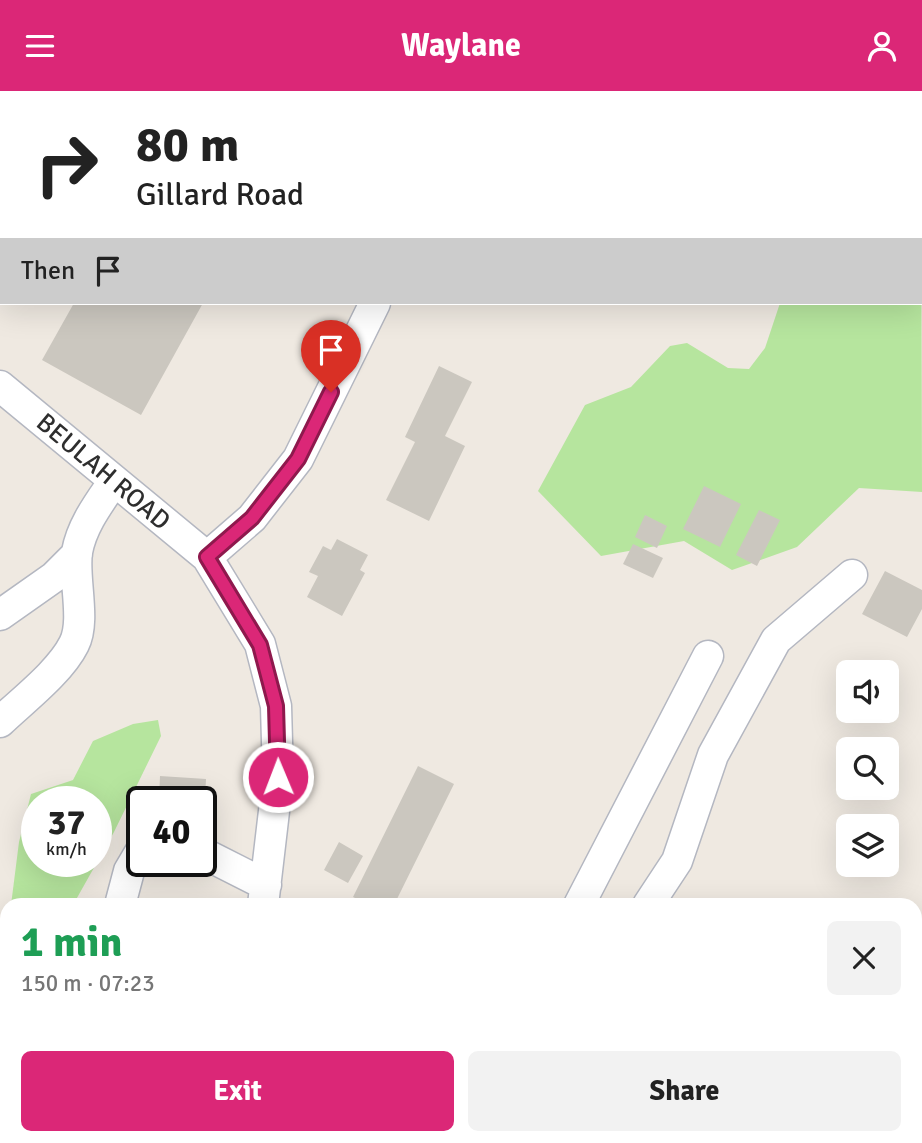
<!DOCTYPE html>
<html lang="en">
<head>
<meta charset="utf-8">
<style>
  :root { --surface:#fff; --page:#f2f2f2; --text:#222; --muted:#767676; --accent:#db2777 }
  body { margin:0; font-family:Signika,sans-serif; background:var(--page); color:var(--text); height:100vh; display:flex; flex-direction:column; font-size:26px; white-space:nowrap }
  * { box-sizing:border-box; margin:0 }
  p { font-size:23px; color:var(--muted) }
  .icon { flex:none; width:38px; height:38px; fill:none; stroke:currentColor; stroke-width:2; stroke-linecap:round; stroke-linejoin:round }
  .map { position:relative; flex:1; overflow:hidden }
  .details { position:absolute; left:0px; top:807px; width:922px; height:247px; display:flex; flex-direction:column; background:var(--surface); border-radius:21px 21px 0 0; box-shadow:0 7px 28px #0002 }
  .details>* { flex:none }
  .banner { position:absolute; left:0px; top:0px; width:922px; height:214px; box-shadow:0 7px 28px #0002; background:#fff; color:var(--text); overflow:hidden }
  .tools { position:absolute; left:836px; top:569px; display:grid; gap:14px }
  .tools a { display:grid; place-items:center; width:63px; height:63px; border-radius:10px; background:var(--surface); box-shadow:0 7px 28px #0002; font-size:35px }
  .speed { position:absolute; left:21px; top:695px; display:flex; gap:14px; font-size:35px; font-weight:700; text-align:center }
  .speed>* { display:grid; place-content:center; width:91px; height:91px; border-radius:50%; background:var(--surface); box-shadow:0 7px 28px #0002; line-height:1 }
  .speed small { font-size:18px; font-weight:400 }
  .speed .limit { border:4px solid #111; border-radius:10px; background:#fff; color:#111 }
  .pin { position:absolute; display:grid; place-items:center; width:60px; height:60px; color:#fff; margin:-72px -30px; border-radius:50% 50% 50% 0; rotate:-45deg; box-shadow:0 0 7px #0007 }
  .pin .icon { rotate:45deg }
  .me { position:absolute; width:77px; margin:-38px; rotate:359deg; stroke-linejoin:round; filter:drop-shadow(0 0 5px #0008) }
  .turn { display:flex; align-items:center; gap:24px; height:147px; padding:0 21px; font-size:32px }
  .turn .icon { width:91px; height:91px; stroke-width:2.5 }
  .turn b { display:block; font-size:49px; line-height:60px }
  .then { display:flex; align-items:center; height:66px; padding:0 21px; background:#0003; gap:14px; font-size:26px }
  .round { display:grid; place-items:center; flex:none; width:74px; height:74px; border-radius:10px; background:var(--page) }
  .summary { display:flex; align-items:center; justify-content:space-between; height:119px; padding:0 21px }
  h1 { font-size:42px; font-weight:800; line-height:52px; color:#1e9e55 }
  .action { display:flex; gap:14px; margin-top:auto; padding:14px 21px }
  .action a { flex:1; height:80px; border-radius:10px; background:var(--accent); color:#fff; font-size:28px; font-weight:800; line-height:80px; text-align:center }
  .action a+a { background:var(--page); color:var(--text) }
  header { display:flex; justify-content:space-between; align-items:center; height:91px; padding:0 21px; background:var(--accent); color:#fff; font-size:32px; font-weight:800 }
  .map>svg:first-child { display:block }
  .green { fill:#b6e59e; fill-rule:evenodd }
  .building { fill:#cbc7bf }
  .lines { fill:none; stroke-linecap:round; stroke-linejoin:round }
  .minor-casing { stroke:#b4b7c1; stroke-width:33 }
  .minor { stroke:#fff; stroke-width:30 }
  .route-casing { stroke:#8e194d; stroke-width:18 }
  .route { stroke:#db2777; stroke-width:12 }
  .labels { text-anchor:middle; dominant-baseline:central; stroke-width:5; stroke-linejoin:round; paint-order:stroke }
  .street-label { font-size:26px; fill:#2e2e2e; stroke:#fff }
</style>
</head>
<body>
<header><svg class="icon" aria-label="menu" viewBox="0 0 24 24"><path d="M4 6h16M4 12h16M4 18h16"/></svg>Waylane<svg class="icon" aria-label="person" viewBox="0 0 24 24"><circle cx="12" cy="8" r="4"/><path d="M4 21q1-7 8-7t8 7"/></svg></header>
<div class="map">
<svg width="922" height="1052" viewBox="0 0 922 1052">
  <rect width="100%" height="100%" fill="#efe9e1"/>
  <path class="green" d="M921 54 922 401 859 397 797 456 732 479 684 450 601 465 538 400 585 314 631 296 670 255 687 252 728 277 749 278 765 257 780 212H920Z
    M158 629 161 645 114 741 73 814H11L19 751 31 703 73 689 93 650 133 633ZM37 710H96V770H37Z
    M7 844V1046L115 1047 118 1052H0V850Z"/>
  <path class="building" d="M74 212H203L141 324 42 269Z
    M439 275 472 291 445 345 465 355 429 430 386 409 415 351 405 346Z
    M704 395 741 413 720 456 683 438Z
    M759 419 780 429 757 475 736 464Z
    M645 424 667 435 657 457 635 446Z
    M337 448 368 464 360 479 365 482 342 525 307 506 318 485 309 481 323 455 331 459Z
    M633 453 663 467 653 487 623 473Z
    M885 480 922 499V518L907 546 862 523Z
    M418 675 454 693 394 814H369L353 806Z
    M160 685 206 688 204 726H201V710H159Z
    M339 751 363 765 348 792 324 779Z
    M383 1046H408L405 1052H380Z"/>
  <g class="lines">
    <defs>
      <path id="minor" d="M21 0 22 2
        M146 0 149 2
        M884 0 887 2
        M123 2V0
        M478 2 479 0
        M920 20 922 21
        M0 295 207 466 260 553 276 615 278 686 263 814
        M207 466 252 427 298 368 375 212
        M0 524 54 486 77 463
        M0 631C23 609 60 581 74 553 86 530 73 487 77 461 82 434 99 412 114 390
        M201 761 266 794
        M120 814 129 780 142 758
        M579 814 708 565
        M648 814 677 770 713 664 776 549 852 484
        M247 1046 249 1052
        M449 1052 452 1046
        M518 1052 521 1046"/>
    </defs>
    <use href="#minor" class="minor-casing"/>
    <use href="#minor" class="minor"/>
  </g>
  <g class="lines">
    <defs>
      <path id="route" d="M278 686 276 615 260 554 207 466 252 427 298 368 331 301"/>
    </defs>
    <use href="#route" class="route-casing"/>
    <use href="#route" class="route"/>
  </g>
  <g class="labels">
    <g class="street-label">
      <text transform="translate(103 381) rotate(40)">BEULAH ROAD</text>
    </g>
  </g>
</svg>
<div class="tools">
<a><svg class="icon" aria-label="sound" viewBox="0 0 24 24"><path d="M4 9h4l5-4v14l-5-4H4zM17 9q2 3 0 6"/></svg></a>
<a><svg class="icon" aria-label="search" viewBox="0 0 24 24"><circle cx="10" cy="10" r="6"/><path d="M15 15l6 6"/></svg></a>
<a><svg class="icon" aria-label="layers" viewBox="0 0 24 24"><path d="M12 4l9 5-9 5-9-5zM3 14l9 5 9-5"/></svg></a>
</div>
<div class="speed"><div>37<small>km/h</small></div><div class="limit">40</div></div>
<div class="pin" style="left:331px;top:301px;background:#d93025"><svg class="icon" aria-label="arrive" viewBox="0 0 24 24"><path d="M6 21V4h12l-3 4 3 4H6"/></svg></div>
<svg class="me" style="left:278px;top:686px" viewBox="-20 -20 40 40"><circle r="17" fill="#db2777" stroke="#fff" stroke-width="3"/><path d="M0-11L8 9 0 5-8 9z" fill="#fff"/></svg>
<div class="banner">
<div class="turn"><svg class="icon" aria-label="right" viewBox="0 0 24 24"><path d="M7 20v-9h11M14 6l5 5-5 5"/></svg><div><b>80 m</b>Gillard Road</div></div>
<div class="then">Then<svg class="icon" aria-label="arrive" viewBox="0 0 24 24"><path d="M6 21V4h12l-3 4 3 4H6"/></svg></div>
</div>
<section class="details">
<div class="summary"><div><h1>1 min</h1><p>150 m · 07:23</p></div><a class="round"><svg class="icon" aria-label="close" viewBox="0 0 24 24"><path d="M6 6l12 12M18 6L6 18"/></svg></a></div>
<div class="action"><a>Exit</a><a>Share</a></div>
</section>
</div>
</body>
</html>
